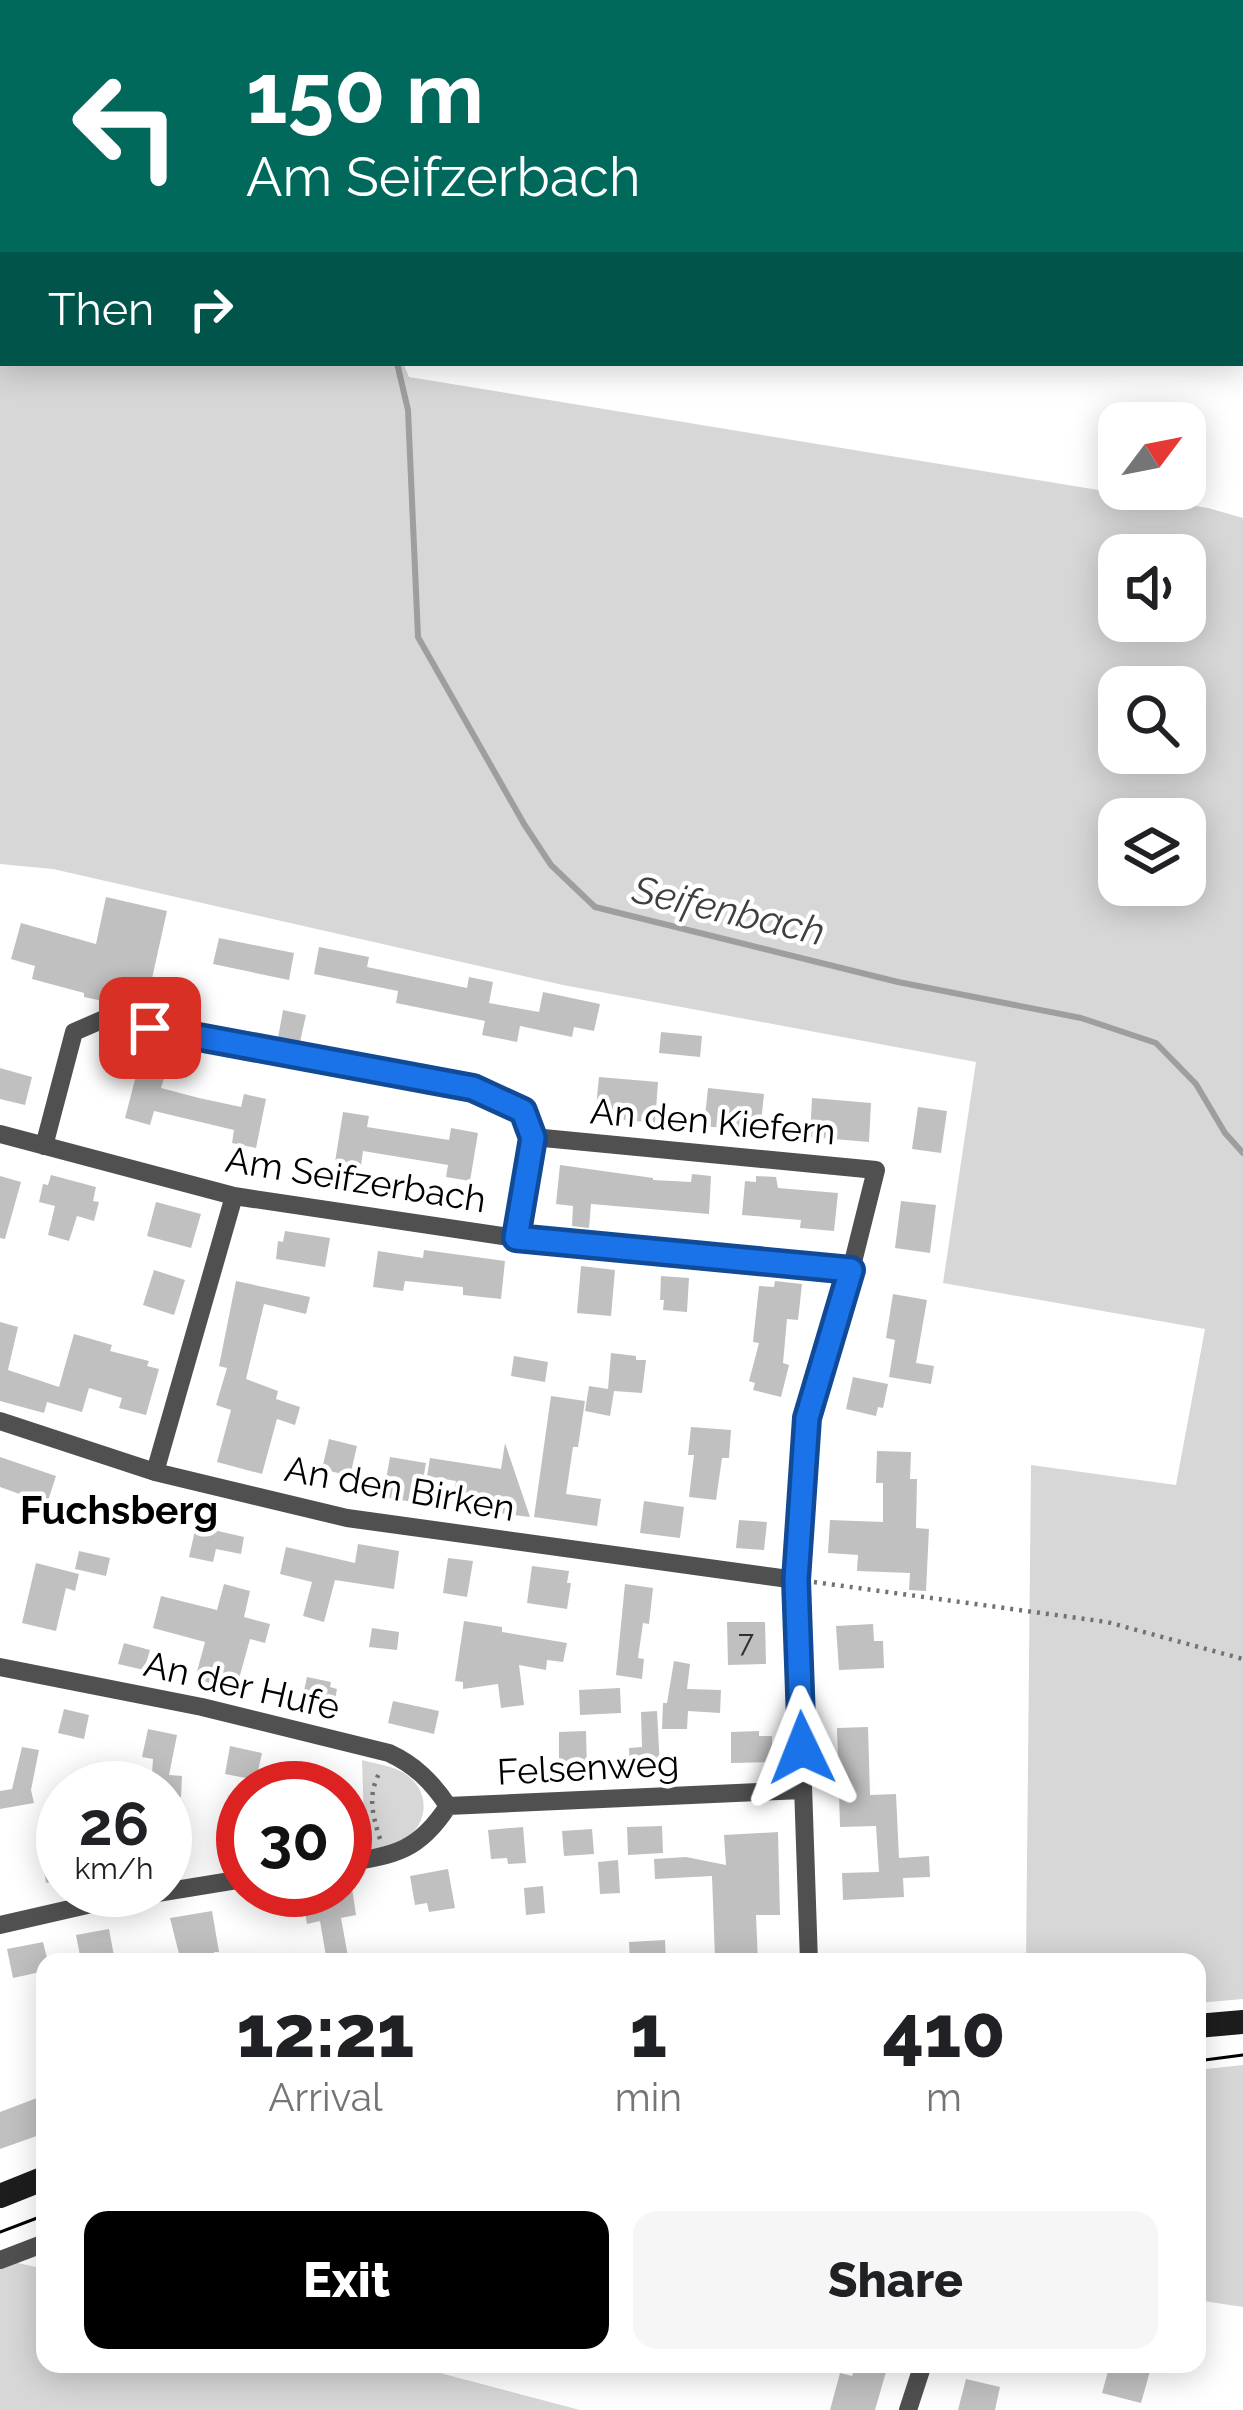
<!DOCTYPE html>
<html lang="en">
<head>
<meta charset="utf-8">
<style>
  :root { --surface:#fff; --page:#f6f6f6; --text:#202124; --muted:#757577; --accent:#000 }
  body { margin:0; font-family:Raleway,sans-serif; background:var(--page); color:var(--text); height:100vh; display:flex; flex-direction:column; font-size:45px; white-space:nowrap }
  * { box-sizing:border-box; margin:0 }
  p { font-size:39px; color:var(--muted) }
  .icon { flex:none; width:66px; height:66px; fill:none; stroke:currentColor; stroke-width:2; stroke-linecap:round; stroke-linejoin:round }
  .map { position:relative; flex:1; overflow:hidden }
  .details { position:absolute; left:36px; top:1953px; width:1170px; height:420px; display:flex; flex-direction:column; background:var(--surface); border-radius:24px; box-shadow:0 6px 30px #0003 }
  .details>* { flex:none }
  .hud { position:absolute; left:0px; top:0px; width:1245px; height:366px; box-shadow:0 6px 30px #0003; background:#00695c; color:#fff; overflow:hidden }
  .needle { width:78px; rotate:58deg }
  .controls { position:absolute; left:1098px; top:402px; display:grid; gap:24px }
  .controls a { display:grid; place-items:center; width:108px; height:108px; border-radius:24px; background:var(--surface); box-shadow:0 6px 30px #0003; font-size:60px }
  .speed { position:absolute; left:36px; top:1761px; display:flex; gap:24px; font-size:60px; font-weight:700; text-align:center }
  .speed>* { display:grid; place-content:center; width:156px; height:156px; border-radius:50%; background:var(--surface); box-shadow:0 6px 30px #0003; line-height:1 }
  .speed small { font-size:30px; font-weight:400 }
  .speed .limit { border:18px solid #d22; background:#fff; color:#111 }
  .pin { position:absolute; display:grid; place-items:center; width:102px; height:102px; color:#fff; margin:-51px; border-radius:24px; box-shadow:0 6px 18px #0006 }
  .me { position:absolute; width:132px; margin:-66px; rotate:358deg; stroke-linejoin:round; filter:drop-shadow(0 0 9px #0008) }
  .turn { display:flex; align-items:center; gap:42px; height:252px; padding:0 48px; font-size:54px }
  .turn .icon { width:156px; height:156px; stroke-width:2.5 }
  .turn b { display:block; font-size:84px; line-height:102px }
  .then { display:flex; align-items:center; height:114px; padding:0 48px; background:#0003; gap:24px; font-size:45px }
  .eta { display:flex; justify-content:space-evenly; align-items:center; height:204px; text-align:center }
  .eta b { font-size:72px; font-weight:800; line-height:84px }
  .action { display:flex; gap:24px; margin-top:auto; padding:24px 48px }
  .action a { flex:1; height:138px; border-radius:24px; background:var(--accent); color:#fff; font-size:48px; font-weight:800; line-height:138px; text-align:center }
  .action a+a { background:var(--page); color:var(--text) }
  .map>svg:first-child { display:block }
  .green { fill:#d7d7d7; fill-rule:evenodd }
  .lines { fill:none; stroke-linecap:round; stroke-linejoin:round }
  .stream { stroke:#9e9e9e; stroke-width:6 }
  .building { fill:#c0c0c0 }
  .path { stroke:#727272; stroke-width:4.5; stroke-dasharray:3 6; stroke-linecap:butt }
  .street { stroke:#505050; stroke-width:18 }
  .secondary { stroke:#1d1d1d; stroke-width:24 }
  .tram { stroke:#000; stroke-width:3 }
  .route-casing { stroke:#114b97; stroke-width:30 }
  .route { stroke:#1a73e8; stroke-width:21 }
  .labels { text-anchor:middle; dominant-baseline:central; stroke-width:9; stroke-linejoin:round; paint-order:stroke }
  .number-label { font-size:30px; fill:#303030 }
  .street-label { font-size:36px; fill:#000; stroke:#fff }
  .water-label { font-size:39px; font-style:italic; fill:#3f3f3f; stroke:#fff }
  .neighbourhood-label { font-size:39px; font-weight:bold; fill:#000; stroke:#fff }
</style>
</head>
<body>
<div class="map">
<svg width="1243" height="2410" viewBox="0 0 1243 2410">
  <rect width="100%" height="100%" fill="#fff"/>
  <path class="green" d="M0 0H405L406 3H3V363H403L409 377 1208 508 1243 518V1999L1197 2003V1962H1026L1031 1465 1176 1485 1205 1329 943 1283 976 1062 563 985 53 869 0 864ZM1185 555V621H1119V555ZM1185 687V753H1119V687ZM1119 819H1185V885H1119Z
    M362 1760C376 1764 396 1766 408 1776 435 1797 425 1834 394 1845 385 1849 374 1849 365 1850Z
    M1243 2065V2307L1197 2300V2070Z
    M0 2259 45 2269V2364H406L580 2410H0Z"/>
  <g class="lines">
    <path class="stream" d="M274 0 277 3
      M397 363 408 410 418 637 524 824 551 865 595 907 898 982 1081 1018 1156 1043 1196 1084 1225 1133 1243 1153"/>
  </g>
  <path class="building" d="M106 897 167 911 145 1010 84 997V993L32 979 35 966 11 959 21 923 96 944Z
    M219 938 294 953 289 980 213 964Z
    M319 947 369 957 367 967 467 988 469 977 493 982 489 1003 539 1012 543 992 600 1004 594 1031 574 1027 572 1037 520 1026 517 1042 482 1035 485 1021 396 1003 398 991 314 974Z
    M283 1010 306 1015 300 1042 278 1038Z
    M661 1032 702 1036 700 1057 659 1053Z
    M0 1068 32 1077 25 1105 0 1099Z
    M138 1068 165 1075 161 1088 199 1098 241 1107 244 1094 266 1099 256 1148 232 1143 234 1130 154 1111 150 1125 125 1118Z
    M599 1077 658 1082 655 1123 595 1117Z
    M708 1088 764 1094 760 1132 704 1126Z
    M812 1098 871 1103 869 1142 810 1137Z
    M918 1107 947 1111 941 1153 912 1149Z
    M343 1112 369 1116 367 1127 449 1140 451 1128 478 1133 470 1181 446 1177 448 1165 363 1151 361 1166 335 1162Z
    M560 1165 653 1178V1180L691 1182 692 1174 711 1176 709 1214 591 1204 589 1228 572 1226 573 1206 556 1204Z
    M51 1175 96 1187 93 1201 99 1202 94 1221 77 1216 69 1241 48 1235 55 1206 39 1202 43 1184 48 1185Z
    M0 1176 21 1182 5 1239 0 1238Z
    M756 1176 776 1177 778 1188 838 1193 834 1231 800 1228 801 1220 742 1215 745 1181 756 1182Z
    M901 1201 936 1205 930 1253 895 1248Z
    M156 1202 201 1214 191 1248 147 1236Z
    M285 1231 330 1238 325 1267 276 1259 278 1241 283 1242Z
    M424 1250 505 1261 501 1299 463 1295V1287L405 1281 403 1291 373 1287 378 1251 423 1258Z
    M581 1266 615 1270 611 1316 577 1313Z
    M154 1270 185 1280 174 1315 143 1305Z
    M661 1276 689 1278 687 1312 663 1310 664 1300H660Z
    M236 1281 310 1297 306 1314 264 1304 246 1379 278 1391 276 1399 300 1407 295 1425 277 1419 262 1474 217 1462 231 1410 216 1405 227 1368 219 1366Z
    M775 1281 802 1284 798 1320 787 1319 783 1363 789 1365 781 1397 753 1390 755 1383 749 1381 759 1343 753 1342 759 1286 774 1287Z
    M893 1294 927 1300 916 1363 934 1366 931 1384 889 1377 895 1340 886 1338Z
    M0 1322 18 1327 8 1370 59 1387 74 1334 112 1345 110 1351 149 1361 147 1366 159 1369 146 1415 119 1408 122 1398 89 1388 82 1412 47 1402 44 1413 0 1401Z
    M611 1353 636 1356V1360H646L642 1393 614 1391 610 1416 585 1411 589 1386 608 1389Z
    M514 1356 548 1362 545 1382 511 1376Z
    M853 1377 888 1384 883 1408 878 1407 876 1416 846 1409Z
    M551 1396 585 1401 578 1447H573L566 1494 601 1499 597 1526 534 1517Z
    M691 1427 731 1430 729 1458H722L716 1500 689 1497 694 1455H688Z
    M329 1439 357 1446 350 1476 322 1469Z
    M505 1443 530 1517 452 1507 456 1481 427 1476 430 1458 501 1469Z
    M877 1451 911 1452 910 1479H917L916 1528 929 1529 926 1591 909 1590 910 1573 857 1571 858 1555 828 1553 830 1520 883 1522V1483H876Z
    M0 1457 56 1476 47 1504 0 1487Z
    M390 1457 426 1463 419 1503 383 1497Z
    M644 1501 684 1507 680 1538 640 1533Z
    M739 1520 767 1522 764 1550 736 1548Z
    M196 1526 244 1537 241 1554 216 1549 213 1562 189 1557Z
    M358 1544 399 1551 394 1589 335 1580 324 1622 303 1616 312 1582 280 1574 286 1547 355 1563Z
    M79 1551 110 1558 106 1576 75 1569Z
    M448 1558 473 1561 467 1597 443 1593Z
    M36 1563 79 1574 75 1591 66 1588 56 1631 22 1623Z
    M532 1566 569 1571 567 1583H571L567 1609 527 1603Z
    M224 1584 250 1591 244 1617 270 1624 265 1643 250 1639 236 1690 195 1679 205 1642 153 1628 161 1596 217 1610Z
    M625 1584 653 1588 649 1624 643 1623 638 1658 644 1659 642 1679 616 1675Z
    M464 1621 502 1627V1632L567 1643 563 1662 547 1660 546 1670 519 1665 524 1705 501 1708 498 1684 463 1689V1682L455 1681Z
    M727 1622H765L766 1664 728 1665Z
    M873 1624 874 1641H883L884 1668 839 1670 836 1626Z
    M372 1628 399 1632 397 1650 369 1647Z
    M124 1643 150 1650 144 1670 118 1664Z
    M674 1661 690 1664 687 1689 721 1690 720 1713 688 1711 687 1729H662L663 1703H667Z
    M307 1677 331 1682 330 1687 337 1689 333 1710 301 1704Z
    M620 1688 621 1713 580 1715 579 1690Z
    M393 1701 439 1711 434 1734 388 1723Z
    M64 1709 89 1715 84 1739 58 1733Z
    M657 1711 660 1767 630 1768 629 1748 642 1747 641 1712Z
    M868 1727 870 1795 896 1794 899 1858 929 1856 930 1877 903 1878 904 1897 843 1900 842 1873 879 1872 876 1826 840 1827 837 1728Z
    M148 1729 177 1735 169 1775 182 1776 181 1797 165 1796V1788H151L153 1759 142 1757Z
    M586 1731 587 1770 559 1771V1732Z
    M759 1731V1736H772V1762L731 1763V1732Z
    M230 1746 262 1753 256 1780 225 1774Z
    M22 1747 39 1750 31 1790 34 1803 0 1809V1791L12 1789Z
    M662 1826 663 1853 628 1855 627 1827Z
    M523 1827 526 1863 508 1864 507 1858 491 1859 488 1830Z
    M592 1829 594 1854 564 1856 562 1831Z
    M778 1832 780 1915H756L758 1962H737V1956L715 1958 712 1876 655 1879 654 1859 686 1857 726 1865 724 1835Z
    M63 1854V1880L46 1883 42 1857Z
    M618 1860 620 1893 600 1894 598 1862Z
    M448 1869 455 1908 429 1912 427 1903 415 1905 410 1876Z
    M543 1886 545 1913 526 1915 524 1888Z
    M352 1888 356 1915 341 1918 349 1962H327L320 1921 307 1924 302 1897Z
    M212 1911 219 1952H214L216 1962H181L170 1918Z
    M109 1929 114 1956 81 1961 76 1935Z
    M665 1940 666 1962H630L629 1942Z
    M43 1942 48 1962H45V1971L13 1978 7 1949Z
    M45 2095V2133L0 2149V2112Z
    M856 2364 886 2372 875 2410H830L840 2373 852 2376Z
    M1110 2364H1152L1141 2403 1102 2393Z
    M966 2379 1000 2387 995 2410H958Z"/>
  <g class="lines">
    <path class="path" d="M1070 0 1083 3
      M1242 39H1243
      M0 115 3 114
      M1242 218H1243
      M814 1582 1107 1622 1243 1659
      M380 1839C372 1813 367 1794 381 1770"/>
    <path class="street" d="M0 1134 234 1196 516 1238 851 1270
      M533 1137 876 1170 851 1270 807 1418 796 1580 809 1962
      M44 1146 74 1032 104 1019 473 1088 523 1111 533 1137 516 1238
      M0 1421 155 1472 347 1518 796 1580
      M155 1472 234 1196
      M0 1667 202 1707 389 1753C415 1765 432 1782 448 1806
      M448 1806 803 1790
      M345 1863C395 1855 419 1851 448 1806
      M0 1925 96 1903 243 1879
      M0 2260 45 2243
      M908 2410 923 2364"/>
    <path class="secondary" d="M1197 2026 1243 2022
      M0 2196 45 2178"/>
    <path class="tram" d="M1197 2061 1243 2055
      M0 2232 45 2215"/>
  </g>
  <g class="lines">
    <defs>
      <path id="route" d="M150 1028 473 1088 523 1111 533 1138 516 1238 851 1270 807 1418 796 1580 802 1748"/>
    </defs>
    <use href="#route" class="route-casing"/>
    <use href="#route" class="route"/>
  </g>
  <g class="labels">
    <g class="number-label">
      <text x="746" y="1641">7</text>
    </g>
    <g class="street-label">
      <text transform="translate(713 1121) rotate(5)">An den Kiefern</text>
      <text transform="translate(356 1179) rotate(9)">Am Seifzerbach</text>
      <text transform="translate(400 1488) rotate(10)">An den Birken</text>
      <text transform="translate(242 1685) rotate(13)">An der Hufe</text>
      <text transform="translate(588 1767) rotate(-3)">Felsenweg</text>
    </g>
    <g class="water-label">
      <text transform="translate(729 910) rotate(13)">Seifenbach</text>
    </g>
    <g class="neighbourhood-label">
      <text x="119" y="1510">Fuchsberg</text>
    </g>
  </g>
</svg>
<div class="controls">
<a><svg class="needle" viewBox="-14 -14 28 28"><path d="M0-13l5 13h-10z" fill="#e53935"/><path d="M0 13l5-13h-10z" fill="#757577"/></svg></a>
<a><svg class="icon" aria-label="sound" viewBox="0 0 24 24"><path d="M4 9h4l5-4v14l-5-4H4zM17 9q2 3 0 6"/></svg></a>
<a><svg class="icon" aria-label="search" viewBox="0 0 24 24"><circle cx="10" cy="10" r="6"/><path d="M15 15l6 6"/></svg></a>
<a><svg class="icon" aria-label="layers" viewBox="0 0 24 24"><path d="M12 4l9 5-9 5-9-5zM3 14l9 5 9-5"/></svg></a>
</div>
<div class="speed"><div>26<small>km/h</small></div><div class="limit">30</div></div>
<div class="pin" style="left:150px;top:1028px;background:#d93025"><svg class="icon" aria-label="arrive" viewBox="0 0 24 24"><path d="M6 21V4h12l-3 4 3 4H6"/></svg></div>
<svg class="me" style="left:802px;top:1748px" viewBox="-20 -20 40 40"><path d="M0-17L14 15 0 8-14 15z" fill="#1a73e8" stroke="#fff" stroke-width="4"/></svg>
<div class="hud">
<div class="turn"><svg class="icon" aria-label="left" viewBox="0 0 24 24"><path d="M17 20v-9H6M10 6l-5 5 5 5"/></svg><div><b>150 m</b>Am Seifzerbach</div></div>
<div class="then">Then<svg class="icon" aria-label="right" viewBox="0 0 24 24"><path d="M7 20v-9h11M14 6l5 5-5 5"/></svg></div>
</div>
<section class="details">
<div class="eta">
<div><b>12:21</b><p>Arrival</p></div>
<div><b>1</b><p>min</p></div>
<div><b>410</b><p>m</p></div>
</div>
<div class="action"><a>Exit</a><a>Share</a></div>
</section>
</div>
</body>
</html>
